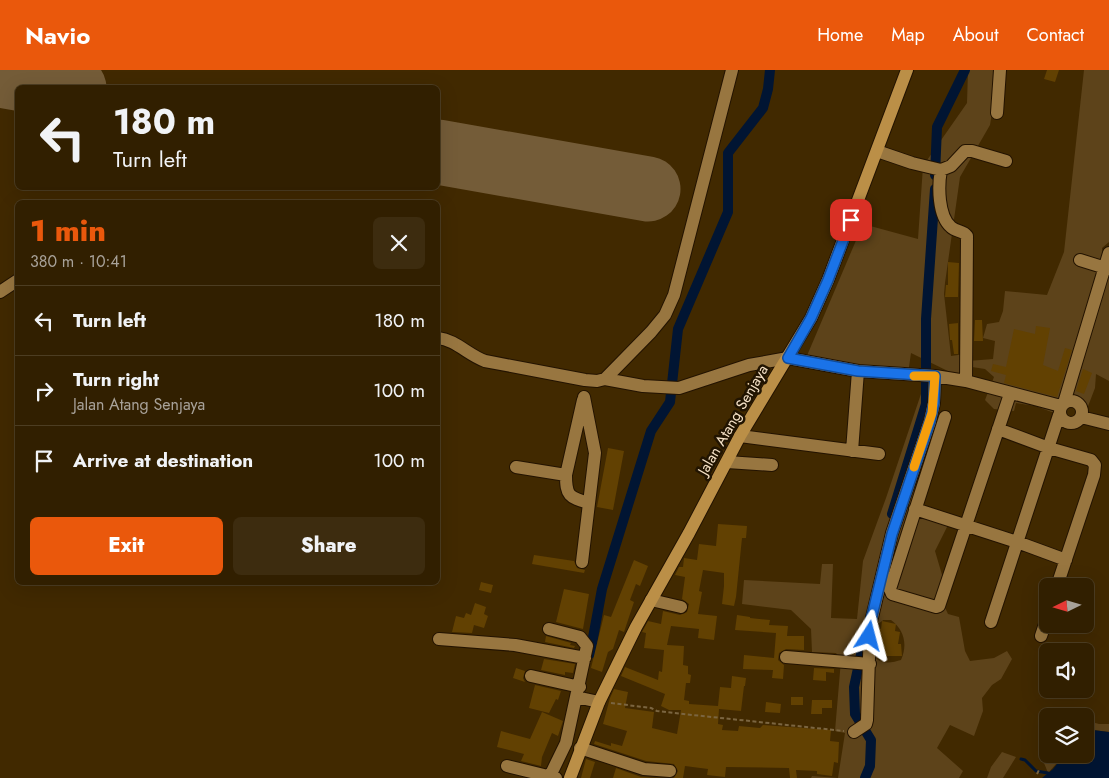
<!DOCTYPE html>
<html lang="en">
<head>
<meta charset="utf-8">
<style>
  :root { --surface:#311f00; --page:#3d2c0f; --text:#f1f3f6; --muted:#a8a299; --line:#4c3d22; --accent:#ea580c }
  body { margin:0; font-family:Jost,sans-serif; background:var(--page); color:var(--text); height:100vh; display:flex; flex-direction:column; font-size:19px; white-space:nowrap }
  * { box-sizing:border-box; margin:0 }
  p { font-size:16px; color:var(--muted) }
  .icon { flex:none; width:28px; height:28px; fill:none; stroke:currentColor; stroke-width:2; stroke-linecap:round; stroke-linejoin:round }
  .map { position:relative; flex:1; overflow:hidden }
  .details { position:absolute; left:15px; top:130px; width:425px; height:385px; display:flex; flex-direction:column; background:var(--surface); border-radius:8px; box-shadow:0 5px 20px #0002,0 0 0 1px var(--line) }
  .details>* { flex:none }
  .top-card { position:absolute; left:15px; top:15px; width:425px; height:105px; border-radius:8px; box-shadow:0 5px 20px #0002,0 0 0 1px var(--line); background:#311f00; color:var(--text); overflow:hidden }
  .needle { width:32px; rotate:265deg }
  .fabs { position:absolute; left:1039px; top:508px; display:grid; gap:10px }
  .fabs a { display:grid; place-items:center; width:55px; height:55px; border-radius:8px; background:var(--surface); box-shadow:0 5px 20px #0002,0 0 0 1px var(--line); font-size:25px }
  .pin { position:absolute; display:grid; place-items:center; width:42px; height:42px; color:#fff; margin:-21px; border-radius:10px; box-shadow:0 2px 8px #0006 }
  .me { position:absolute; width:55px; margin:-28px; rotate:9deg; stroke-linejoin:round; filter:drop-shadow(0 0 4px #0008) }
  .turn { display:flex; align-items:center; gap:18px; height:105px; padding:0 15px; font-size:22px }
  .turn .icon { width:65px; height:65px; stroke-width:2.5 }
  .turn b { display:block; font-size:35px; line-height:42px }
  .round { display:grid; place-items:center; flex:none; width:52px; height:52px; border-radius:8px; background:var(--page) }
  .head { display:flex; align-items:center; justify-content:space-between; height:85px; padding:0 15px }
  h1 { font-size:30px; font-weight:800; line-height:38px; color:var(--accent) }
  .action { display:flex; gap:10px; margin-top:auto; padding:10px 15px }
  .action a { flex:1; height:58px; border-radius:8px; background:var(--accent); color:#fff; font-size:20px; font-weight:800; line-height:58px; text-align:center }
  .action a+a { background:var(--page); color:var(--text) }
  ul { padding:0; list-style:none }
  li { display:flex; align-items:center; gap:15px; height:70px; padding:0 15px; border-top:1px solid var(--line) }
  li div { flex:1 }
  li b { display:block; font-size:19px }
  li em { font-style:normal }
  header { display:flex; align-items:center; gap:30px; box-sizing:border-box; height:70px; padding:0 25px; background:var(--accent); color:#fff }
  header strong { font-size:24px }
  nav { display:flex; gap:28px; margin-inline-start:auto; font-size:18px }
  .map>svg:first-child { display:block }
  .green { fill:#5d431a; fill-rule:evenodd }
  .water { fill:#011533 }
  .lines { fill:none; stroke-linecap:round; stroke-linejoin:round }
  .stream { stroke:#011533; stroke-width:3 }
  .canal { stroke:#011533; stroke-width:10 }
  .runway { stroke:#745c38; stroke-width:65 }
  .building { fill:#624102 }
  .minor-casing { stroke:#231300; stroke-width:14 }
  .major-casing { stroke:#231300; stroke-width:14 }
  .path { stroke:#7b6540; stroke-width:2; stroke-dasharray:4 2.5; stroke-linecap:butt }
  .minor { stroke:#987640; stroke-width:12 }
  .major { stroke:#bb8f47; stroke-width:12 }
  .route-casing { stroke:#114b97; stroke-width:12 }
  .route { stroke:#1a73e8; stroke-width:9 }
  .slow { stroke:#f59e0b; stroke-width:9 }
  .labels { text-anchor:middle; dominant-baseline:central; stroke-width:5; stroke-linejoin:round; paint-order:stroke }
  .street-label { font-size:15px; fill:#f5e1c6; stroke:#211401 }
</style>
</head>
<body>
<header>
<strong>Navio</strong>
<nav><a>Home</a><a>Map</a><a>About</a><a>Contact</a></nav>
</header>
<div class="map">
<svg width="1109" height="708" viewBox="0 0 1109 708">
  <rect width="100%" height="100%" fill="#412900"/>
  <path class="green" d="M968 0H999L990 55 960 107 945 213 944 224 951 286 965 284 968 291 993 289 995 271 983 268 987 254 999 252 1003 241 1005 221 1047 225 1064 182 1084 0H1109V172L1102 178 1104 205 1109 203V311L1096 304 1095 318 1087 339 1070 335 1063 346 1035 336 1016 333 1014 341 994 339 985 330 994 307 985 299 972 297 958 306 911 283 908 304 806 288 863 154 918 169 923 96 967 33Z
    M927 306 932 330 911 440 950 451 935 481 945 515 938 523 948 544 959 547 965 581 970 591 994 588 1007 581 1012 589 1001 609 992 615 982 628 983 641 974 666 950 655 937 678 963 701 959 708H811L812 706 838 708 845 663 835 661 841 590 836 583 812 582 811 559 791 540 742 534 744 510 820 514 822 494H833L831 548 857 549 863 491 886 428ZM883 550H891C904 560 908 574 901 590 894 592 884 595 877 589 870 584 871 561 877 555 877 554 883 551 883 550Z
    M1085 650 1099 654H1109V662L1085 659Z
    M1047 656 1048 684H1065L1048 703C1041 684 1032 674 1047 656Z
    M1002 682 1016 687 1003 708H987L991 697Z"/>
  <path class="water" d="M1085 659 1109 662V708H1042L1053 699 1065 684H1085Z"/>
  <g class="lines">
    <path class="stream" d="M1021 689 1025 690 1036 701 1048 703"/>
    <path class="canal" d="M935 105 937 57 965 0
      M892 444 926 334V249L935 119
      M590 584 602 519 651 361 670 332 678 259 728 142V83L763 38 768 19 770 0
      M865 708 870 696 871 670 855 644 854 617 866 561"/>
    <path class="runway" d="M0 5 74 18
      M438 82 648 119"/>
  </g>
  <path class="building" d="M1047 0H1059L1055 12 1044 9Z
    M948 192 959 193 958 227H945L946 215H948Z
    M975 250H982L983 271H974Z
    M958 253V284H954L952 270H950L949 254Z
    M1036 256 1050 258 1043 295 1058 301 1065 278 1072 280 1057 327 1004 313 1006 305 991 301 993 294 1006 297 1014 259 1035 264Z
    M1083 299 1092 303 1084 324 1076 321Z
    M608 378 624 381 613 440 597 437Z
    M718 454 747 456 746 468H742L736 527 734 536 722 534 724 516V503L703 500 699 521 702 522 698 544 717 546 714 570 698 568 699 559 671 556 667 575 684 576 683 595 688 596V604L691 605 690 613H686L684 630 689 631V634L718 636 720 617 731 618 732 606 746 608 745 616H744L741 641 719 639 718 654 723 655 722 660 738 661 739 656 760 658 763 655 831 660 830 671 839 672 838 693 834 692 832 706 817 704V701L796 700 797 708H790L789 698 726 697 725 707 707 705 708 699 685 696 683 708H674L678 701 674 694 646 691 594 674 595 671 611 676V673L622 676 627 661 603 654 610 628 614 619 628 622 625 638 654 642 652 658 677 664 681 640H669L661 636 665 624 621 606 625 597 658 610 659 601 662 602 664 580 644 578 646 563 642 562 648 551 661 554 663 541 680 545 687 542 689 534 682 529 685 507 675 505 679 497H683L684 488 697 490 699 474 716 476Z
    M534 485 574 491 577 498 585 500 584 503 532 494Z
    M634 490 648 496 640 516 636 514 630 530 634 532 624 562 619 560 613 579 608 582 602 602 591 598 604 545 611 547Z
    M481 512 493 515 491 523 479 520Z
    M564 519 589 524 583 559 556 552Z
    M475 533 486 537 484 544 488 546 484 558 474 555 472 563 452 562 456 546 464 548 466 543 471 545Z
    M737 545 750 547V548L770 550 769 555 788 556 787 566H804V580L786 579 779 583 778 590 784 595 783 609 772 608 773 600 743 599 744 585 774 588 776 563 735 560Z
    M882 551 896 554 895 561 900 562 898 574H901L902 586H878V558L881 559Z
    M546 566 571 573 570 575 575 576 574 578 545 572Z
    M544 589 575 594 573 603 565 602V605L541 600Z
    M516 598 525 601 523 608 525 612 513 608Z
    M814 598 834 599V603L826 602V611L813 610Z
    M535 615 561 621 558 630 556 629 549 643 529 638Z
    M791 627H803V635H791Z
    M812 630H832V638H822V644H811Z
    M766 632 781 634 780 643 765 642Z
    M542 642 563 651 558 666 552 663 542 687 541 696 521 691 524 684 497 677 501 661 530 669Z
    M586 689 595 692 590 708H581Z
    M616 698 641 707 655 708H613Z"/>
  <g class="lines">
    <defs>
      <path id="minor" d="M997 43 1000 0
        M877 81 912 93 941 100 951 96 965 81H972L1006 91
        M941 100C938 116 938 146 951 157 956 162 963 160 967 166L966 311
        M1080 190 1109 199
        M0 222 18 210
        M438 268C456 270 468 285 485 291L585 310 597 311 605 309 651 262 665 245 674 225 732 0
        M605 309 643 316 679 318 749 295 788 288 858 301 935 306 966 311 1061 336
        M583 330 566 405C566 426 569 427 588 433
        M1060 342a11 11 0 1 1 22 0a11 11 0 1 1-22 0Z
        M1064 333 1109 183
        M945 347 890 519 892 524 936 537 939 536 1010 324
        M1081 347 1109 354
        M998 359 1049 378 1091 390 1095 395 1094 405 1057 516
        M740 366 879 384
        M852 381 858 301
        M727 392 772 395
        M516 397 566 405
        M915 439 1017 472 1066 490
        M582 492 595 383 584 327
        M651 530 681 537
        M991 552 1059 345
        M1041 566 1048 545
        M439 569 515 575 585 588
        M786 587 870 594
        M531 606 580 617
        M576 627 599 632
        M854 662 866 654 867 650 870 556 892 463 930 351 934 333 935 306
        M580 678 644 699 670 701
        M507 696 556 708
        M549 708 566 673 587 576 580 567 549 559"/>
      <path id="major" d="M570 708 599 632 636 557 689 463 740 366 811 248 828 210 907 0"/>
    </defs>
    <use href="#minor" class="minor-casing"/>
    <use href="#major" class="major-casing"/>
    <path class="path" d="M611 633 651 638 657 641 674 643 844 661
      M1037 704 1039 700"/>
    <use href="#minor" class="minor"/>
    <use href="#major" class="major"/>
  </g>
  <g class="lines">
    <defs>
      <path id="route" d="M851 150 828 210 811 248 788 288 858 301 935 306 934 333 930 351 892 464 869 558V566"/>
    </defs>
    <use href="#route" class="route-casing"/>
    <use href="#route" class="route"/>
    <path class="slow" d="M914 397 932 343 935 306H914"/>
  </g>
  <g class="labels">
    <g class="street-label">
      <text transform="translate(733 350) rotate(-60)">Jalan Atang Senjaya</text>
    </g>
  </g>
</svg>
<div class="fabs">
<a><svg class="needle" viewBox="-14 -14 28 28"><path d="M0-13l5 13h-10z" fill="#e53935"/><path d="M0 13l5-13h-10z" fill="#a8a299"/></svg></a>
<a><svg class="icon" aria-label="sound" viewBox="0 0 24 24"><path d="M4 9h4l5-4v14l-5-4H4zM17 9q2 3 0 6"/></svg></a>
<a><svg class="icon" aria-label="layers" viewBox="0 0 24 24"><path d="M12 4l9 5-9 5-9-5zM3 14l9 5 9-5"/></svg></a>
</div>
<div class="pin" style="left:851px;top:150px;background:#d93025"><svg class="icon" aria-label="arrive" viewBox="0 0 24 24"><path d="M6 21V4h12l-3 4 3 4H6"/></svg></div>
<svg class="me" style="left:869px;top:566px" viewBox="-20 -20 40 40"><path d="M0-17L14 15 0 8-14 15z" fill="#1a73e8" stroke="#fff" stroke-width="4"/></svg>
<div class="top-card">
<div class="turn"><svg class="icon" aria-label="left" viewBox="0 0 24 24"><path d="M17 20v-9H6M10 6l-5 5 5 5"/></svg><div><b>180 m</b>Turn left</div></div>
</div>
<section class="details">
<div class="head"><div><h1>1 min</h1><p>380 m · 10:41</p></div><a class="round"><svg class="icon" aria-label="close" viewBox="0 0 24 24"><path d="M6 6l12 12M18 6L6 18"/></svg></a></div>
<ul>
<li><svg class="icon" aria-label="left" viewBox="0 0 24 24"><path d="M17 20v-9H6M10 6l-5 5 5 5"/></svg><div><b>Turn left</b></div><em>180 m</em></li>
<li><svg class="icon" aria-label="right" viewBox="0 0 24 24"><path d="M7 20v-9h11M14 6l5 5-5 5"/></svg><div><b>Turn right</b><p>Jalan Atang Senjaya</p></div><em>100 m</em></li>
<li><svg class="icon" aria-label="arrive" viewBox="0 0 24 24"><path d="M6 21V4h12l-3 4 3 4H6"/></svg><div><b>Arrive at destination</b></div><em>100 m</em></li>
</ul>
<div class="action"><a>Exit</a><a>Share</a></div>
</section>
</div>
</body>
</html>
